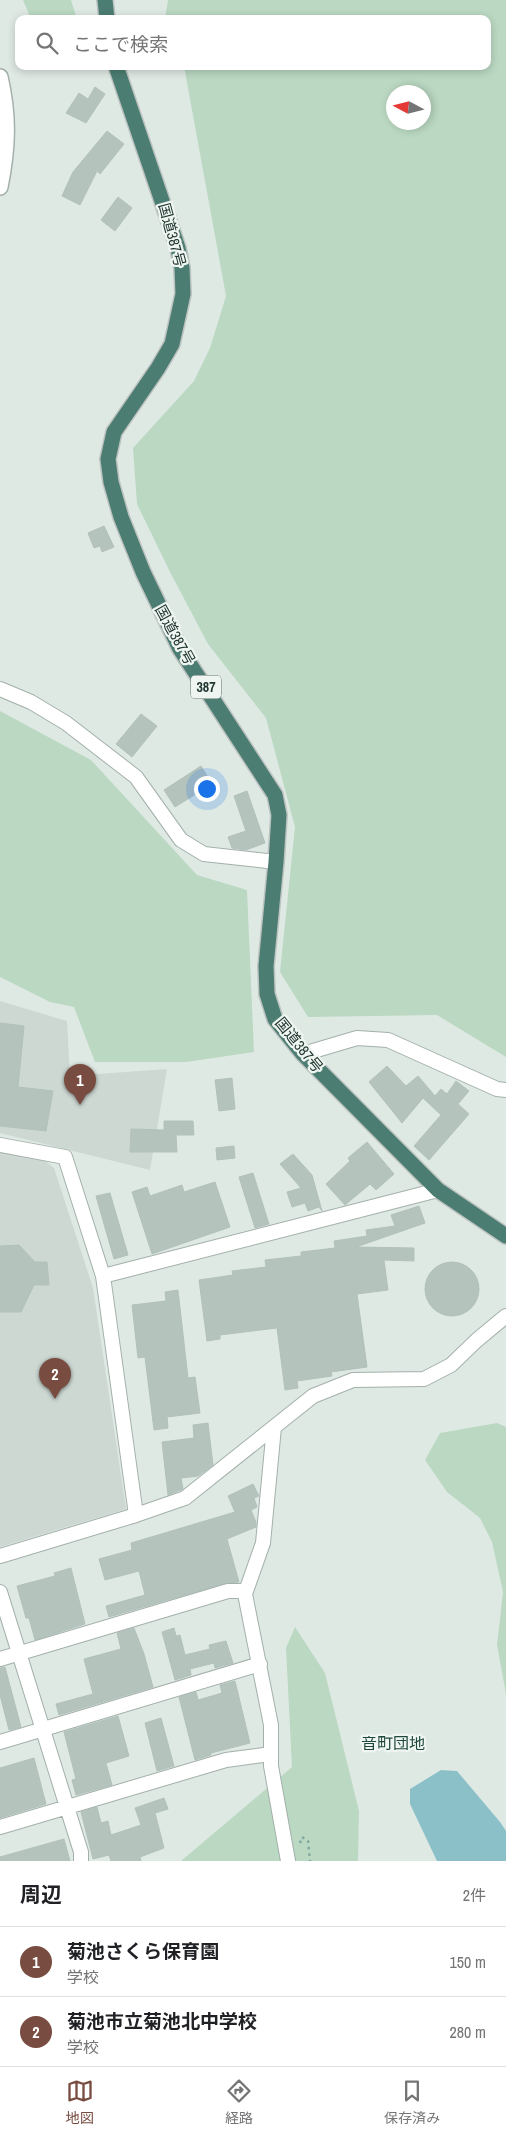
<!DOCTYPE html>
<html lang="ja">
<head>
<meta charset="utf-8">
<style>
	:root { --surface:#fff; --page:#f2f2f2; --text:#202124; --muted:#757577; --line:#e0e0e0; --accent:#784c40 }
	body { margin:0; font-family:"Archivo Narrow","Noto Sans JP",sans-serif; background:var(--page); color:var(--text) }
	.compass { position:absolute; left:386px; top:85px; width:45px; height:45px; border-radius:50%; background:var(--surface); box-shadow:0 2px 8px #0003; rotate:277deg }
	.you { position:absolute; left:206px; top:788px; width:18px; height:18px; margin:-12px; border:4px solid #fff; border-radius:50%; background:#1a73e8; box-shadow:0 0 0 8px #1a73e833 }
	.badge { display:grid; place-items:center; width:32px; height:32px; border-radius:50%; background:var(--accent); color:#fff; font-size:16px; font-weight:700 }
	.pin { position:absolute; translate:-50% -41px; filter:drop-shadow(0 1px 2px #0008) }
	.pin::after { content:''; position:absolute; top:26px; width:18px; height:15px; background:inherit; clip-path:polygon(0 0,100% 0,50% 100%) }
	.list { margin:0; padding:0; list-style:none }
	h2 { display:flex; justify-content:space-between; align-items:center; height:65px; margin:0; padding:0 20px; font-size:21px }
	h2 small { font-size:16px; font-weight:400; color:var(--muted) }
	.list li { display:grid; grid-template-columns:32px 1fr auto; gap:15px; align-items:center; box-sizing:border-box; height:70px; padding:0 20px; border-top:1px solid var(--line) }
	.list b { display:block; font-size:19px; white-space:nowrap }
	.list p { margin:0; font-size:16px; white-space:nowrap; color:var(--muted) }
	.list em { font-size:16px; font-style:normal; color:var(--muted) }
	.icon { flex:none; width:28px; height:28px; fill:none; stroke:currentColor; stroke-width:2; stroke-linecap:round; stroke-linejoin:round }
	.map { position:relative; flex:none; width:506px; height:1861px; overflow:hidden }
	.search { position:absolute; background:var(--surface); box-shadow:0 2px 8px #0003; left:15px; right:15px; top:15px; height:55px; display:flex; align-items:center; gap:12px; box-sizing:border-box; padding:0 18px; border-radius:10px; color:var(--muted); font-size:19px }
	.sheet { height:205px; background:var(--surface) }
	nav { display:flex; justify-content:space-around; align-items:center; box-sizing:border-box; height:70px; border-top:1px solid var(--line); background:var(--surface); font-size:14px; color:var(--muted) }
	nav a { display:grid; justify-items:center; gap:2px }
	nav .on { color:var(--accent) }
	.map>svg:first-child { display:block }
	.built { fill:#cdd8d3 }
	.green { fill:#bad8c2; fill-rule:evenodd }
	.water { fill:#8cc0c9 }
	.building { fill:#b5c3bd; stroke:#b2c1bb }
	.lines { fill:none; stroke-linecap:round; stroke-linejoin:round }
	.minor-casing { stroke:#a3b0ab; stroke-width:16 }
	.tertiary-casing { stroke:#a3b0ab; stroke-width:18 }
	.trunk-casing { stroke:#bdc3c1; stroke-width:18 }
	.path { stroke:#82a99d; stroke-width:2.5; stroke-dasharray:2.5 4; stroke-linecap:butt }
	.minor { stroke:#fff; stroke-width:14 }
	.tertiary { stroke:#fff; stroke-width:15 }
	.trunk { stroke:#4c7d72; stroke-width:15 }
	.labels { text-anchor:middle; stroke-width:4.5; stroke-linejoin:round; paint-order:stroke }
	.shield { fill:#eff6f2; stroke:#60706b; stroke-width:1 }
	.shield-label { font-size:14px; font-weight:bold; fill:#223731 }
	.street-label { font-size:15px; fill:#223731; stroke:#eff6f2 }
	.neighbourhood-label { font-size:16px; fill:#20473d; stroke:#eff6f2 }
</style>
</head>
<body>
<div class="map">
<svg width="506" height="1861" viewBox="0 0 506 1861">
	<rect width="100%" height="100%" fill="#dfe9e4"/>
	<path class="built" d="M0 1001 67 1021 70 1076 167 1069 150 1170 0 1133Z
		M0 1154 45 1161 54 1168 93 1288 126 1509 0 1547Z"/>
	<path class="green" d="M23 0H71L76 16 73 19H31Z
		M168 0H506V1057L437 1015 308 1017 280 972 295 827 266 718 208 644 170 572 137 504 133 448 194 381 210 348 226 296 184 66H487V19H165ZM394 92H424V122H394Z
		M0 711 91 760 197 875 247 890 254 1052 186 1062H95L74 1007 50 1002 0 977Z
		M497 1423 506 1427V1694L497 1645 503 1592 492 1542 480 1518 447 1492 425 1460 440 1433Z
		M295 1627 325 1673 359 1811 358 1861H181L292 1767 286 1648Z"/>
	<path class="water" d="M441 1770 457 1771 500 1822 506 1831V1861H437L410 1804V1789Z"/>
	<path class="building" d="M95 87 105 94 86 123 66 113 79 93 88 99Z
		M107 131 124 144 100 174 97 171 80 205 62 196 73 172Z
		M118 197 132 208 115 231 101 220Z
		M104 526 114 547 102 552 100 546 94 548 88 533Z
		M141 714 157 726 132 757 116 744Z
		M201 766 212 784 175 807 164 790Z
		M247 791 265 843 246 850 232 848 228 837 246 831 234 796Z
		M0 1023 24 1026 18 1087 53 1091 46 1131 0 1126Z
		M387 1066 406 1086 418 1076 435 1096 441 1089 447 1094 456 1081 469 1091 458 1104 469 1114 429 1160 414 1146 441 1115 423 1098 402 1123 369 1082Z
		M232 1078 235 1109 219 1111 215 1080Z
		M164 1121H193L194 1135H176L177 1152H130L131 1129 164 1130Z
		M367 1142 394 1174 376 1190 370 1184 345 1205 326 1184 350 1161 348 1158Z
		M234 1146 235 1158 217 1160 216 1148Z
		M293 1154 312 1175 322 1211 319 1207 308 1211 305 1203 292 1207 287 1192 301 1188 280 1164Z
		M253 1173 269 1224 255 1228 239 1177Z
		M215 1182 230 1227 152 1254 132 1192 147 1187 150 1196 182 1185 184 1192Z
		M110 1193 128 1255 114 1259 96 1196Z
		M419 1206 425 1223 356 1247 414 1248V1261L384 1260 388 1290 357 1294 367 1367 331 1372 332 1376 297 1381 298 1388 285 1390 277 1328 220 1335V1339L207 1341 199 1280 233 1275 232 1271 266 1267 265 1260 301 1256V1252L335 1248 334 1241 367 1236 366 1230 395 1226 391 1215Z
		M19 1245 35 1262H47L49 1285H34L21 1312H0V1246Z
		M425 1289a27 27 0 1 1 54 0a27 27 0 1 1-54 0Z
		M178 1290 188 1378 195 1377 200 1413 167 1417 168 1428 154 1430 145 1357 138 1358 132 1305 166 1301 165 1292Z
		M208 1423 213 1465 198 1476 181 1478 183 1489 168 1495 162 1442 194 1438 193 1425Z
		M253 1484 259 1496 254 1498 257 1507 251 1510 256 1522V1527L227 1539 239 1582 226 1583 109 1617 106 1606 145 1595 139 1571 105 1580 99 1559 132 1550 131 1543 235 1512 228 1496Z
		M71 1568 85 1624 35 1640 29 1618H26L17 1586 55 1576 54 1573Z
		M134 1628 144 1654 153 1687 59 1715 56 1704 93 1694 84 1659 121 1649 117 1633Z
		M174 1628 176 1636 180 1635 185 1655 210 1649 209 1645 226 1641 233 1663 215 1668 214 1663 190 1669 191 1675 175 1680 162 1632Z
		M5 1667 21 1727 9 1730 0 1695V1668Z
		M235 1681 250 1743 211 1753V1755L195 1760 179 1697 196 1692 198 1700 222 1693 220 1685Z
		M118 1716 129 1756 106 1763 112 1785 76 1795 72 1780 76 1779 64 1732Z
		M161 1718 174 1766 157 1771 145 1723Z
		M34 1758 46 1804 0 1818V1768Z
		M164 1798 168 1809 155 1813 164 1848 140 1857 141 1861H111L109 1855 93 1859 81 1812 97 1807 101 1823 108 1821 111 1835 141 1825 135 1808Z
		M64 1839 70 1861H0V1857Z"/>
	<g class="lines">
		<defs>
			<path id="minor" d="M0 689 31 702 66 723 136 777 181 840 204 854 276 862
				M303 1054 357 1038 388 1040 497 1089 506 1090
				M0 1145 65 1157 103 1276
				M274 1427 263 1543 245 1594 271 1725V1766L288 1861
				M136 1515 103 1276 438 1190
				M0 1556 136 1515 185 1498 313 1396 353 1380 424 1379 451 1365 477 1340 506 1316
				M0 1592 81 1852V1861
				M0 1659 228 1591H246
				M0 1742 260 1664
				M0 1827 226 1760 271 1754"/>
			<path id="tertiary" d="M0 77C9 116 8 147 0 187"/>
			<path id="trunk" d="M105 0 107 19
				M116 66 178 248 182 268 183 294 172 344 158 368 114 432 108 459 111 482 121 517 143 572 180 649 275 795 279 815 276 862 266 966 267 994 275 1019 303 1054 438 1190 506 1236"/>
		</defs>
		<use href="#minor" class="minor-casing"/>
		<use href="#tertiary" class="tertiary-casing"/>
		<use href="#trunk" class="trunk-casing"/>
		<path class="path" d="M300 1843 302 1837 308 1841 310 1861"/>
		<use href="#minor" class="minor"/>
		<use href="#tertiary" class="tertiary"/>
		<use href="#trunk" class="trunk"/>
	</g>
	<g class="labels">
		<rect class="shield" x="191" y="675.5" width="30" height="23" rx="4"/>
		<g class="shield-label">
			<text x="206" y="692">387</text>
		</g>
		<g class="street-label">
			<text transform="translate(172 235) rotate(75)" y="5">国道387号</text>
			<text transform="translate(175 635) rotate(61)" y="5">国道387号</text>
			<text transform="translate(299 1045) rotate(51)" y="5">国道387号</text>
		</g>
		<g class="neighbourhood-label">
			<text x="393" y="1749">音町団地</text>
		</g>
	</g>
</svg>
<svg class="compass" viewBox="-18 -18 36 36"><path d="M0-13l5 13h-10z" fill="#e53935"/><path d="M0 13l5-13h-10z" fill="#757577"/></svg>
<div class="you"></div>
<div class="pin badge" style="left:80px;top:1105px">1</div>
<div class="pin badge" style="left:55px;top:1399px">2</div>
<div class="search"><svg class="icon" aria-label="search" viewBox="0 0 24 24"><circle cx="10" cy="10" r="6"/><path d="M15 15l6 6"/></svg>ここで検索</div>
</div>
<section class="sheet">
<h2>周辺<small>2件</small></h2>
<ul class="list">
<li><span class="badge">1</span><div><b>菊池さくら保育園</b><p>学校</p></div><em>150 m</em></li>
<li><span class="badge">2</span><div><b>菊池市立菊池北中学校</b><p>学校</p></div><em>280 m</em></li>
</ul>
</section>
<nav>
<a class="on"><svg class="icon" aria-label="map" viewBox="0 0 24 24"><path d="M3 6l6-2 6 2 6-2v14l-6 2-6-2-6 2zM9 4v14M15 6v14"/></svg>地図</a>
<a><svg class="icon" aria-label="directions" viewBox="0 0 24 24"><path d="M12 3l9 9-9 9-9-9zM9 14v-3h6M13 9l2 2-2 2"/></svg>経路</a>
<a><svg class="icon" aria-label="saved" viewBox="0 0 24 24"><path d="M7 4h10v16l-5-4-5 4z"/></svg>保存済み</a>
</nav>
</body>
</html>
